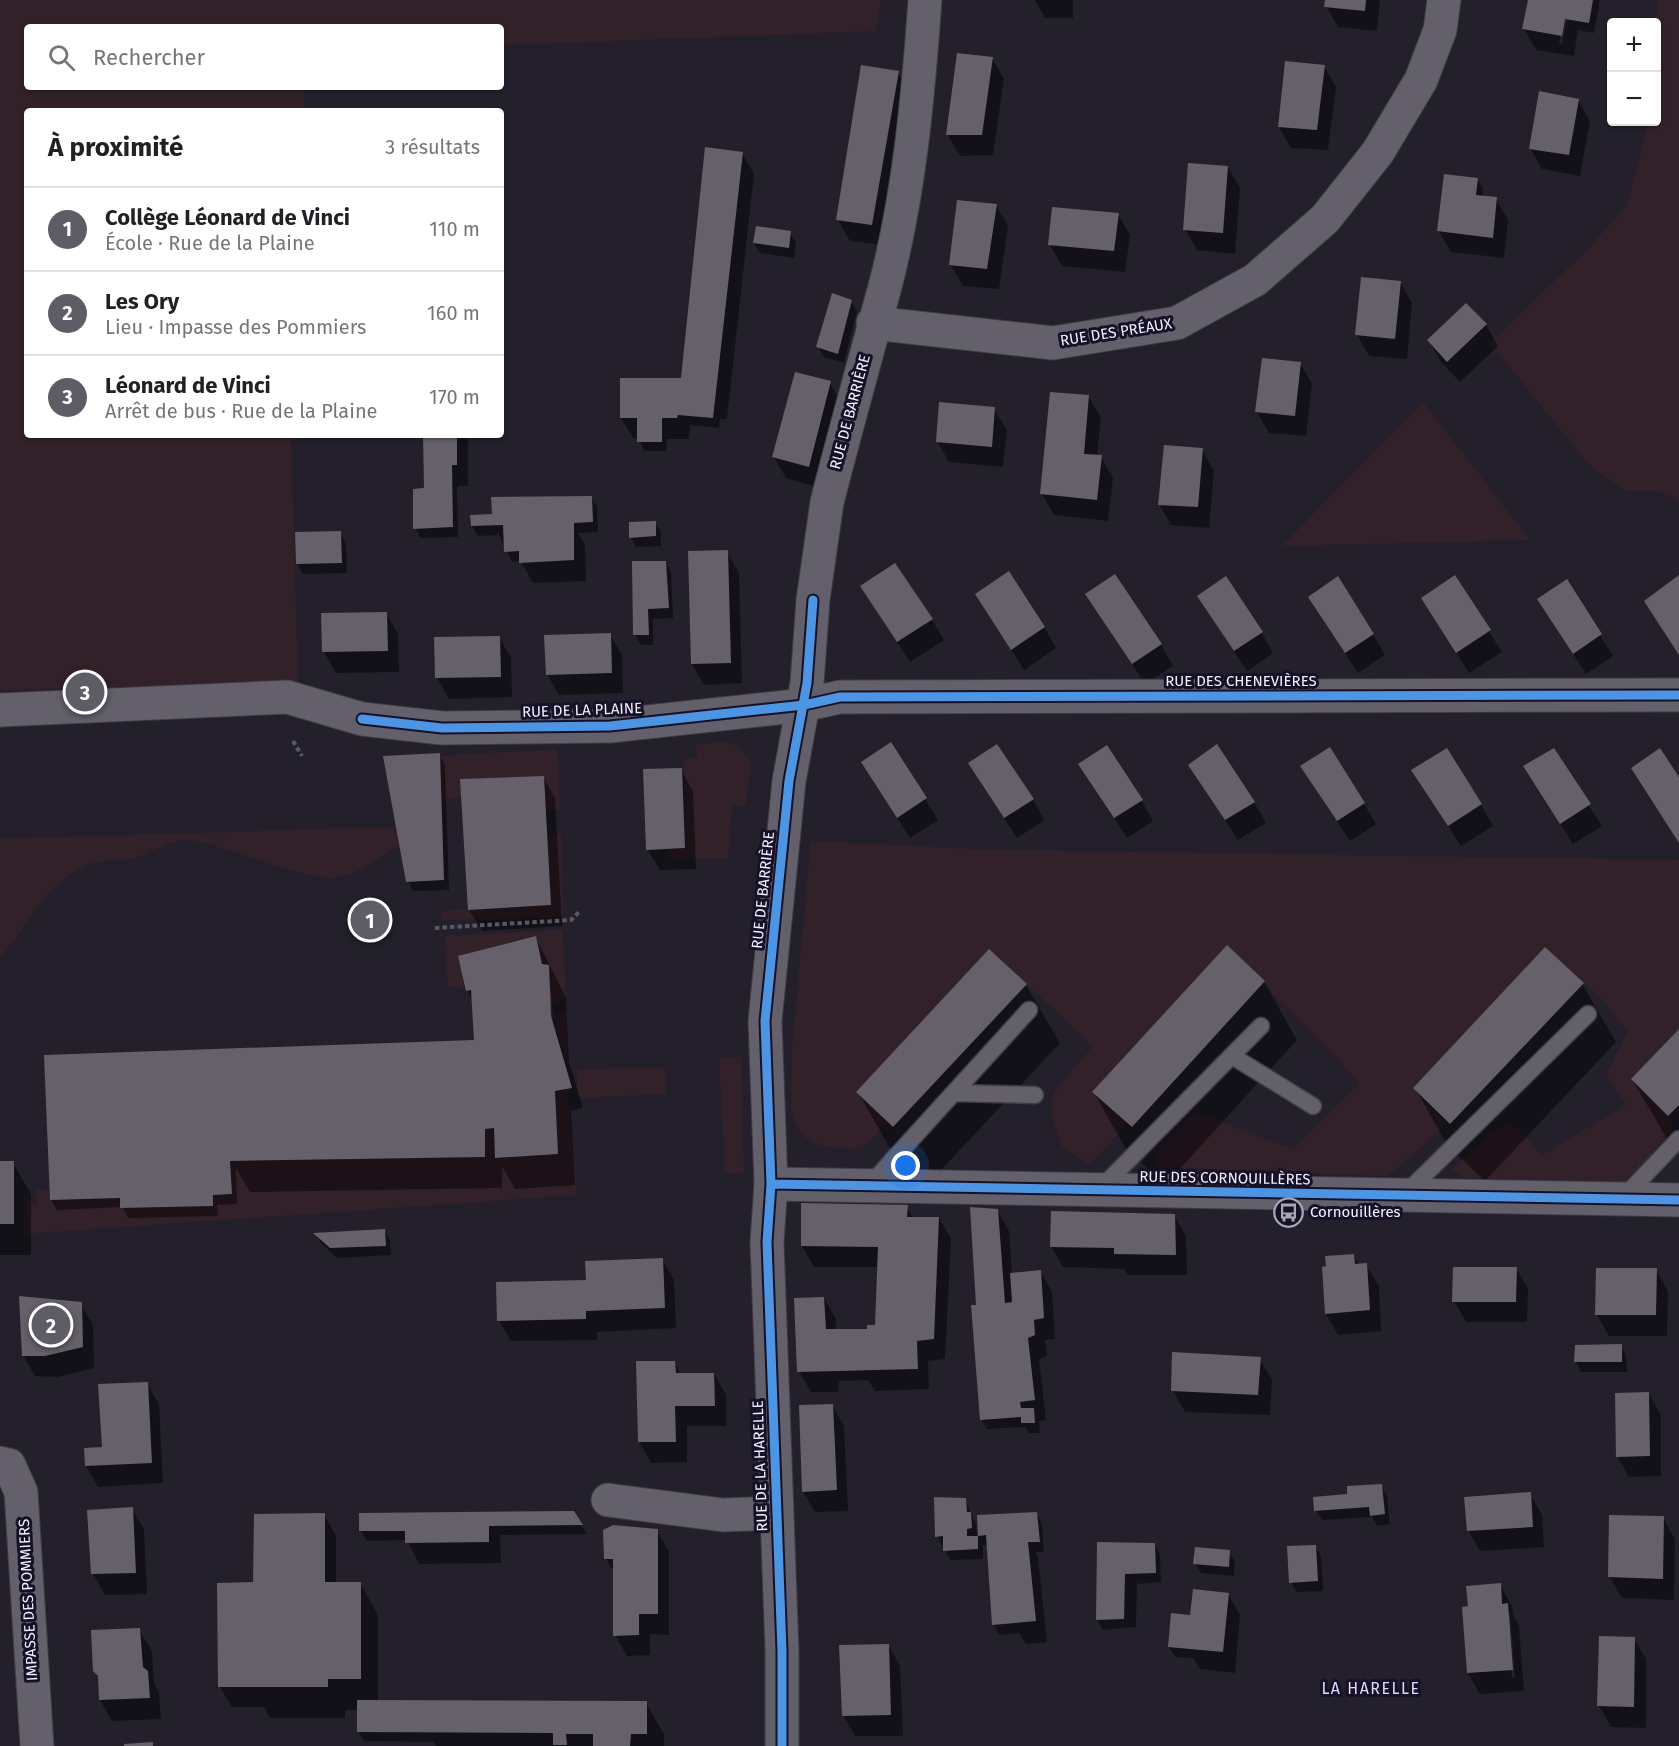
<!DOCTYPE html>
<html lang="fr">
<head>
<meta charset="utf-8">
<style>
	:root { --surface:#fff; --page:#f6f6f6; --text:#202124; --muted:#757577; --line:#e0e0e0; --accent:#5e5d65 }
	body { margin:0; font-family:"Fira Sans",sans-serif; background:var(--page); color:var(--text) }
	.controls { position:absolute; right:18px; top:18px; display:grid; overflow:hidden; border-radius:6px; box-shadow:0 2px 4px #0004 }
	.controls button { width:54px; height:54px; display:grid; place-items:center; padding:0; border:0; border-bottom:2px solid var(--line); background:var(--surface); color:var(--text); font:30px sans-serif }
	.you { position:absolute; left:906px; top:1166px; width:21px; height:21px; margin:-15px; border:4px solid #fff; border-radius:50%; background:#1a73e8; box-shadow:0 0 0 9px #1a73e833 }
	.badge { display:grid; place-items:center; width:39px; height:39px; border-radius:50%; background:var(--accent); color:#fff; font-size:20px; font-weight:700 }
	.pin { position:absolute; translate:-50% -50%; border:3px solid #fff; box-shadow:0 2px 6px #0006 }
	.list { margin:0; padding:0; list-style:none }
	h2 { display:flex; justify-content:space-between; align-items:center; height:78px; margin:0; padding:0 24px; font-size:26px }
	h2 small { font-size:20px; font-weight:400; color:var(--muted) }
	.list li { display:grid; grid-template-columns:39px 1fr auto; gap:18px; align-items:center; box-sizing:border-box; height:84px; padding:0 24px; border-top:2px solid var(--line) }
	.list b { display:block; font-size:22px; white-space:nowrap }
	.list p { margin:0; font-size:20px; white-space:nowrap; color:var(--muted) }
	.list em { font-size:20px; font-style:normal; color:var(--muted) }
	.icon { flex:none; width:33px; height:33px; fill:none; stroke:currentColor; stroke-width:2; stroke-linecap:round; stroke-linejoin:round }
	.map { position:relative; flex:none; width:1679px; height:1746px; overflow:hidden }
	.search { position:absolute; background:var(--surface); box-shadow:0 2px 4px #0004; left:24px; top:24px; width:480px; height:66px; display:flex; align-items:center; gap:15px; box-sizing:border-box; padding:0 21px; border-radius:6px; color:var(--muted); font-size:22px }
	.panel { position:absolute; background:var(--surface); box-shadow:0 2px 4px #0004; left:24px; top:108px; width:480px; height:330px; border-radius:6px }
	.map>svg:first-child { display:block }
	.green { fill:#33212a }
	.shadow { fill:#0007; fill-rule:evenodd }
	.building { fill:#66606a }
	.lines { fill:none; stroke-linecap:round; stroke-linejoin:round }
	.service-casing { stroke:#3f3c46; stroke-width:19 }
	.minor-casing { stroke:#3f3c46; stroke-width:35 }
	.tertiary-casing { stroke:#3f3c46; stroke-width:35 }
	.path { stroke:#5a5863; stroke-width:4; stroke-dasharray:4.5 3; stroke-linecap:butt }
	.service { stroke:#63606b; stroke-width:16 }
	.minor { stroke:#63606b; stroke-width:33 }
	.tertiary { stroke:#63606b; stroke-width:33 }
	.cycleway-casing { stroke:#171128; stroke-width:13 }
	.cycleway { stroke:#4d94e3; stroke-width:9 }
	.labels { text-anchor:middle; stroke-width:6; stroke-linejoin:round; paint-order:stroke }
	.street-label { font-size:15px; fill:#f3f0fe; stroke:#171128 }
	.poi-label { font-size:15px; fill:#f3f0fe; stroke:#171128; text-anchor:start }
	.neighbourhood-label { font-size:16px; letter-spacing:1.5px; fill:#dfd9fa; stroke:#171128 }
</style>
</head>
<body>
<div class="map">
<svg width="1679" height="1746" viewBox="0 0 1679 1746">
	<rect width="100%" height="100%" fill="#23202c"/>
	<path class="green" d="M0 0H881L876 31 501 45V27H27V87H305L304 111H27V435H291L298 683 0 690Z
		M1659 0H1679V501L1659 491H1628L1592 468 1490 343 1589 248 1627 205 1649 122H1656L1655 22Z
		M1423 402 1530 540 1282 546Z
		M729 742 743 751 751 763 746 805 732 806 728 858 669 860V849L685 848 684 759 697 758 696 744Z
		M557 749 560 810 546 811 544 776 461 779 462 797 442 798 440 756Z
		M396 827 400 845C382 856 363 870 344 876 311 886 229 845 190 840 172 838 152 854 134 858 104 864 100 854 70 875 38 897 24 931 0 958V839Z
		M561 834 563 917 442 920V911L550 905 547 835Z
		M811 841 991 850 1679 860V1029L1631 1079 1668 1116 1673 1127 1629 1183 1465 1178 1451 1170 1491 1132 1508 1123 1519 1129 1542 1155 1626 1105 1606 1074 1628 1032 1605 1003 1545 947 1413 1088 1446 1123 1422 1147 1387 1176 1157 1167 1156 1152 1196 1112 1292 1149 1359 1084 1336 1056 1273 994 1265 981 1227 946 1092 1092 1128 1123 1102 1152 1088 1164 1062 1147 1052 1116 1051 1102 1054 1092 1093 1046 989 949 856 1092 889 1122 860 1150 822 1146 804 1137 795 1124 791 1110 792 1050Z
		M563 930 566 999 550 1004 536 936 459 956 465 988 448 986 445 936Z
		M567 1011 568 1064 551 1016Z
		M741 1057 744 1173H725L719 1058Z
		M665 1067 666 1094 578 1098 577 1070Z
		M568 1089 577 1195 23 1234 25 1194 37 1208 36 1188 49 1192 50 1200 120 1198 121 1208 213 1206V1195L232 1194 230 1161 485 1157V1129L494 1128 496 1158 557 1154 555 1091Z"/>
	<path class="shadow" d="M1035 0H1073V18H1045Z
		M1327 0H1380L1377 31 1338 27 1326 6Z
		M1529 0H1600L1594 33 1578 30 1574 56 1536 50 1524 29ZM1564 16 1567 19 1562 44 1559 43Z
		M992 58 1004 79 993 155 960 156 948 135Z
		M1324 66 1336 87 1328 150 1291 148 1279 127Z
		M898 73 910 93 884 245 850 241 838 220Z
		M1578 100 1590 121 1580 176 1542 169 1530 148Z
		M742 153 754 174 727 419H720L719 428 690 425 689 439H667L666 451H644L639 438H633L621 418 682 380Z
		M1228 167 1240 188 1235 254 1197 250 1185 229Z
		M1477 179 1483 189 1482 197 1496 199 1508 220 1504 258 1451 252 1439 231Z
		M996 205 1008 226 999 289 963 286 951 265Z
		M1118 214 1130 235 1125 272 1062 266 1050 245Z
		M757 228 790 233 796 243 794 258 760 253 754 243Z
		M1400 282 1412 303 1407 359 1369 356 1357 335Z
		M851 301 857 311 844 363 824 357 818 347Z
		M1466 306 1486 325 1498 346 1460 382 1441 362 1429 341Z
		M1300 363 1312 384 1306 436 1269 433 1257 412Z
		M830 383 842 404 821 488 786 478 774 457Z
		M1089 397 1101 418 1097 456 1101 457 1113 478 1108 521 1054 515 1042 494Z
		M994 409 1007 430 1003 467 949 462 937 441Z
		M424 435H468V486H457L458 537 421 538 415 528 426 490Z
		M1202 450 1214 471 1209 528 1171 525 1159 504Z
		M591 497 597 507 598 532 578 533 585 545 586 581 533 583 521 561 512 562 497 531V535L478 536 472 526 493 516Z
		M655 522 661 532V546L636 547 631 537Z
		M340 533 346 543 347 573 303 574 297 564Z
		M727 552 739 573 742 683 704 685 692 664Z
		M666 562 671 572 673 618 653 619V645H641L635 635Z
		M1454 577 1502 652 1469 673 1435 619Z
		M1566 581 1613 656 1586 674 1551 620Z
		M1087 594 1161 645 1173 666 1145 684Z
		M874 607 932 620 944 640 910 662Z
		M386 613 398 634 399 672 336 673 324 652Z
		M989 615 1044 627 1056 648 1024 670Z
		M1211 617 1261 632 1273 653 1247 671Z
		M1322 618 1373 634 1385 655 1358 673Z
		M610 634 622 655 623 693 559 695 547 674Z
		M499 637 511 658 512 697 449 699 437 678Z
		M891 744 938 820 910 838 875 783Z
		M1553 750 1602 826 1573 844 1538 788Z
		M439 755 445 765 449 890 413 891 408 881Z
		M1190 765 1254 802 1266 823 1238 840Z
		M681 770 693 791 696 869 660 870 647 849Z
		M1413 771 1481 805 1493 826 1461 846Z
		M543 777 555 798 562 926 482 931 469 910Z
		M982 785 1033 800 1045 820 1017 838Z
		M1092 785 1141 800 1153 821 1127 838Z
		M1314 787 1364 804 1376 824 1350 841Z
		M536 938 566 998 569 1062 583 1108 571 1111 575 1185 515 1189 502 1166V1188L250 1192 236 1168 237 1204 217 1205 218 1216 128 1218 122 1207 57 1210 51 1200 476 1041 473 1000 467 990ZM548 991H551L553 1023H550Z
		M1264 982 1297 1040 1166 1184 1127 1151 1094 1093Z
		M1582 984 1616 1042 1485 1181 1448 1146 1415 1088Z
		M1026 985 1060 1043 928 1184 891 1150 858 1092Z
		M1679 1031V1150L1666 1137 1632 1079Z
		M0 1163H13L31 1194V1255H0Z
		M907 1207 913 1218H939L951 1239 945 1359 928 1361 929 1389 875 1391 868 1380 838 1381 839 1392H811L799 1371 824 1298 836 1319V1331L860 1330 876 1326 878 1267H814L802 1246Z
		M997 1210 1009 1231 1012 1274 1040 1271 1052 1292 1055 1339 1045 1340 1047 1356 1039 1359 1046 1420 1039 1421 1040 1433H1029L1025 1427 987 1429 981 1419 978 1306Z
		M1174 1215 1186 1236 1187 1275H1128L1124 1269 1063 1267 1051 1246Z
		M384 1230 390 1240 391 1255 337 1258 321 1243 315 1234Z
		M1354 1256 1359 1265H1366L1379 1286 1381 1331 1338 1335 1326 1314Z
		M662 1259 674 1280 676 1328 597 1332V1340L511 1341 499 1320 587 1282Z
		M1516 1268 1528 1289 1527 1322H1466L1454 1301Z
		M1598 1270H1656L1668 1291 1667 1336H1609L1597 1315Z
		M81 1304 93 1325 94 1368 58 1377 35 1376 23 1355Z
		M1621 1346 1626 1356 1627 1372H1581L1576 1362Z
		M1260 1359 1272 1380 1270 1415 1185 1412 1173 1391Z
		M674 1362 681 1375 714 1374 726 1395V1426H687V1462L651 1463 639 1442Z
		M147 1384 159 1404 163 1483 98 1487 86 1466 104 1449Z
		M1649 1394 1661 1415V1476L1629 1477 1617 1456Z
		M832 1405 844 1426 848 1511 815 1512 803 1492Z
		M1381 1486 1387 1496 1390 1524 1377 1526 1372 1517 1322 1520 1316 1510Z
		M1530 1494 1542 1515 1544 1547 1480 1551 1468 1530Z
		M965 1500 976 1524 977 1537H980L979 1516 1036 1513 1042 1524 1044 1552H1036L1038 1557 1047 1642 1026 1644 1019 1633 999 1635 994 1625 988 1545H983V1559L950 1560 945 1550 937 1536Z
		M132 1509 144 1529 147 1594 105 1595 93 1574 89 1512Z
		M573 1513 587 1534 500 1535 501 1563 419 1564 407 1540 367 1541 361 1531V1515Z
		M324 1515 336 1536V1584L360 1583 378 1615V1701L646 1703 664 1734V1746H436L434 1742 364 1741 358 1731V1710H345V1718H270L264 1707H232L220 1687 254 1584Z
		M1663 1518 1675 1539 1674 1600 1622 1598 1610 1577Z
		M657 1531 669 1552V1635L650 1634V1655L627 1656 615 1635V1568H611L606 1558Z
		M1098 1544H1154L1160 1554 1161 1582 1137 1584 1136 1627 1103 1630 1097 1620Z
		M1315 1546 1321 1556 1323 1591 1297 1592 1291 1582Z
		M1229 1552 1235 1562 1234 1576 1201 1573 1195 1563Z
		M1500 1585 1512 1606 1513 1615 1519 1626 1524 1691 1480 1694 1468 1673 1470 1608ZM1507 1612 1510 1615 1515 1677 1512 1678Z
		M1228 1594 1240 1615 1235 1673 1200 1669 1193 1658 1175 1657 1169 1647 1189 1616Z
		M139 1630 152 1651 154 1684 159 1693 161 1719 112 1721 100 1700 99 1679 95 1671Z
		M1634 1639 1646 1659V1728L1611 1727 1599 1706Z
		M888 1645 900 1666 903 1736H855L843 1715Z"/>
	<path class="building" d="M1325 0H1366L1365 11 1324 7Z
		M1528 0H1593L1589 23 1565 19 1562 36 1522 29Z
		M957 53 993 57 982 135H946Z
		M1285 61 1325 65 1317 130 1278 127Z
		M861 65 899 71 872 225 836 220Z
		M1539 91 1579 99 1569 155 1529 149Z
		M705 147 743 152 713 418 678 415 677 418H662V442H637V418H620V378H681Z
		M1188 163 1228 166 1223 233 1183 230Z
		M1444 174 1478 178 1476 195 1497 197 1493 238 1437 231Z
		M957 200 997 204 987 269 949 265Z
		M1052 207 1119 213 1114 251 1048 245Z
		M756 226 791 231 789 248 753 243Z
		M1361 277 1401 281 1395 339 1355 335Z
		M832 293 852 300 838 354 816 347Z
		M1466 303 1487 324 1447 362 1427 340Z
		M1262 358 1301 362 1295 416 1255 412Z
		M795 372 831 381 809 467 772 457Z
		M1050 392 1089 395 1084 454 1102 455 1097 500 1040 494Z
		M939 402 995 407 992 447 936 442Z
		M423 435H457V465H452L453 527 413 529V489L424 488Z
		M1164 445 1203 448 1198 507 1158 505Z
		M592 496 593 522 574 523V560L519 563V551L504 552 503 525 471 526 470 515 492 514 491 497Z
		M656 521V536L629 538V522Z
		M341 531 342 563 296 564 295 532Z
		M728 550 731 663 691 664 688 551Z
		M632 561H666L669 608 648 609 649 635H633Z
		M895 563 933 619 897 642 860 586Z
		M1009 571 1045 627 1011 650 975 594Z
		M1115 574 1162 644 1132 664 1085 594Z
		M1455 575 1491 630 1456 653 1421 598Z
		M1679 575V655L1644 601Z
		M1226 576 1263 632 1234 651 1197 596Z
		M1338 576 1374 634 1345 653 1308 597Z
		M1567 579 1602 634 1573 654 1537 599Z
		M387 612 388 651 322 652 321 613Z
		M611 633 612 673 546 675 544 635Z
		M500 636 501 677 435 678 434 637Z
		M891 742 927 798 897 818 861 762Z
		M997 744 1034 799 1004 818 968 763Z
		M1217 744 1255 802 1225 820 1188 765Z
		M1107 745 1143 800 1114 818 1078 764Z
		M1330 747 1365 803 1337 821 1300 766Z
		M1447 748 1482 804 1448 826 1411 770Z
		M1554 748 1591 804 1560 824 1523 766Z
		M1660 748 1679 777V843L1631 768Z
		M440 753 444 880 406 882 383 756Z
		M682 768 685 848 646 850 643 769Z
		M544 776 551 905 468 910 460 779Z
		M536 936 542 964 549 965 551 1016 572 1088 555 1091 558 1154 495 1158 494 1128 485 1129V1157L230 1161 232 1194 213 1195V1206L120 1208V1198L50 1200 44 1055 474 1040 471 990 466 991 458 956Z
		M1227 945 1265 981 1132 1127 1092 1092Z
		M1545 947 1584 983 1450 1124 1413 1088Z
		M989 949 1027 984 893 1127 856 1092Z
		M1679 1029V1105L1668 1116 1631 1079Z
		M0 1161H14V1224H0Z
		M801 1203 908 1205 907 1217H939L934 1339 917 1341 918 1369 797 1372 794 1298 824 1297 826 1329H867V1325H875L878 1247 801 1246Z
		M970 1207 998 1209 1005 1303 1012 1302 1010 1273 1041 1270 1044 1318 1034 1320 1035 1335 1028 1338 1035 1400 1020 1402 1021 1408H1034L1035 1423H1021V1417L980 1420 971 1305H976Z
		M1051 1211 1175 1214 1176 1255 1114 1254V1248L1050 1247Z
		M385 1229 386 1246 330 1248 313 1233Z
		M1354 1254 1355 1264 1367 1263 1370 1310 1325 1314 1322 1267 1326 1266 1325 1256Z
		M663 1258 665 1308 586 1311V1319L497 1321 496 1282 586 1280 585 1261Z
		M1453 1267H1517L1516 1302H1452Z
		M1596 1268H1657L1656 1315H1595Z
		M19 1296 82 1302 83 1347 45 1356H22Z
		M1622 1344V1362H1574L1575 1345Z
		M1172 1352 1261 1357 1258 1395 1171 1391Z
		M636 1361H675L676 1373H714L715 1406H675L676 1442H638Z
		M148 1382 152 1463 85 1466 84 1448 102 1447 98 1384Z
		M1649 1392 1650 1456 1616 1457 1615 1393Z
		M833 1404 837 1490 802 1492 799 1405Z
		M1382 1484 1385 1514 1370 1516 1369 1507 1314 1511 1313 1497 1347 1494V1486Z
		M1531 1492 1533 1527 1467 1531 1464 1497Z
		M934 1497 966 1498 967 1512H971L972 1528 967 1529V1536H978V1549L943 1551V1536L935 1537Z
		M133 1507 136 1573 91 1574 87 1510Z
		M574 1511 583 1525 489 1526V1542L405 1543V1531H359V1513Z
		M1037 1512 1040 1542H1028L1036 1621 992 1625 986 1535 978 1536 977 1515Z
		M325 1513V1582H361V1679H328V1687H218L217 1583 253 1582 254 1514Z
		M1609 1515 1664 1516 1663 1579 1608 1577Z
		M613 1525 658 1529V1614H639V1635L613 1636V1559H604L603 1530Z
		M1097 1542 1155 1543 1156 1573 1125 1574 1124 1619 1096 1620Z
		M1316 1545 1318 1581 1289 1583 1287 1546Z
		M1195 1547 1230 1550 1229 1567 1193 1564Z
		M1501 1583 1502 1604 1508 1603 1513 1670 1467 1673 1462 1607 1468 1606 1466 1586Z
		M1193 1589 1229 1593 1223 1652 1168 1647 1171 1613 1190 1615Z
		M140 1628 143 1667 148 1671 150 1698 99 1700 98 1676 93 1671 91 1630Z
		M1599 1636 1635 1637 1634 1707 1597 1706Z
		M889 1644 891 1715 842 1716 839 1645Z
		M357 1700 647 1701V1734H631L630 1746H593V1734H566L567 1745H553V1733L357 1732Z
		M153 1742V1746H124V1744Z"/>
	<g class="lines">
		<defs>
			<path id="service" d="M1232 1056 1313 1106
				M954 1093 1035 1095
				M869 1186 1029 1010
				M1100 1189 1261 1026
				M1405 1194 1588 1014
				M1622 1199 1679 1139"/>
			<path id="minor" d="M873 323 1053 343 1177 323 1255 280 1325 219 1378 152 1421 80 1440 30 1444 0
				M0 710 287 697 362 719 442 728 610 726 804 705 840 697 1679 695
				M771 1184 1679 1200
				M0 1463 9 1465 21 1492 37 1746
				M608 1500 723 1515 776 1513"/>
			<path id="tertiary" d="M782 1746V1651L767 1242 771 1184 765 1021 789 781 807 683 813 600 827 502C845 432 864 363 883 294 909 199 918 98 925 0"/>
		</defs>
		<use href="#service" class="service-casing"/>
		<use href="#minor" class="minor-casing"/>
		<use href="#tertiary" class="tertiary-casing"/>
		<path class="path" d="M293 741 302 756
			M435 928 571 920 579 912"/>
		<use href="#service" class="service"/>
		<use href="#minor" class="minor"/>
		<use href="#tertiary" class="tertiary"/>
		<defs>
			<path id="cycleway" d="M362 719 442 728 610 726 804 705 840 697 1679 695
				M771 1184 1679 1200
				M782 1746V1651L767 1242 771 1184 765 1021 789 781 807 683 813 600"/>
		</defs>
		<use href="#cycleway" class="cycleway-casing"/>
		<use href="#cycleway" class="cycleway"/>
	</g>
	<defs>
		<symbol id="bus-ring" viewBox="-11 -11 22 22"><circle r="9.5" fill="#171128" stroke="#aaa7b4" stroke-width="1.5"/><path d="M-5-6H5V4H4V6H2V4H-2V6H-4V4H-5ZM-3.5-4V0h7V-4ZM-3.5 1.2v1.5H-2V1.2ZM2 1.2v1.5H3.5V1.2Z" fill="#aaa7b4"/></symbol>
	</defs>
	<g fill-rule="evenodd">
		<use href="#bus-ring" x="1272" y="1196" width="33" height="33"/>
	</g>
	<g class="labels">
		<g class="street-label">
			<text transform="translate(1116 332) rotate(-9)" y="5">RUE DES PRÉAUX</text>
			<text transform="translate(850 412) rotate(-75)" y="5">RUE DE BARRIÈRE</text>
			<text x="1241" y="686">RUE DES CHENEVIÈRES</text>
			<text transform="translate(582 710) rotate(-2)" y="5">RUE DE LA PLAINE</text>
			<text transform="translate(763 890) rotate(-84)" y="5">RUE DE BARRIÈRE</text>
			<text transform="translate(1225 1178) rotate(1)" y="5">RUE DES CORNOUILLÈRES</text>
			<text transform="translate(760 1466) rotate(-92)" y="5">RUE DE LA HARELLE</text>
			<text transform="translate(28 1600) rotate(-93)" y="5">IMPASSE DES POMMIERS</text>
		</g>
		<g class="poi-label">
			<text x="1310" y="1217">Cornouillères</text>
		</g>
		<g class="neighbourhood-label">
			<text x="1371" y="1694">LA HARELLE</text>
		</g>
	</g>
</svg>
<div class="controls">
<button>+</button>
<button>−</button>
</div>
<div class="you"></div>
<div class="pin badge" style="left:370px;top:920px">1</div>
<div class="pin badge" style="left:51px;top:1325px">2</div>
<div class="pin badge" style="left:85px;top:692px">3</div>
<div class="search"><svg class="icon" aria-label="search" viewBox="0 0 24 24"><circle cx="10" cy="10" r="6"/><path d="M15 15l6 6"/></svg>Rechercher</div>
<section class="panel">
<h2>À proximité<small>3 résultats</small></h2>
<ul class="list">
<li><span class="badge">1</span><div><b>Collège Léonard de Vinci</b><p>École · Rue de la Plaine</p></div><em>110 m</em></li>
<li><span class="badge">2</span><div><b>Les Ory</b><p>Lieu · Impasse des Pommiers</p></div><em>160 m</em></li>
<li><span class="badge">3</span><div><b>Léonard de Vinci</b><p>Arrêt de bus · Rue de la Plaine</p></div><em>170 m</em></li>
</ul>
</section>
</div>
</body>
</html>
